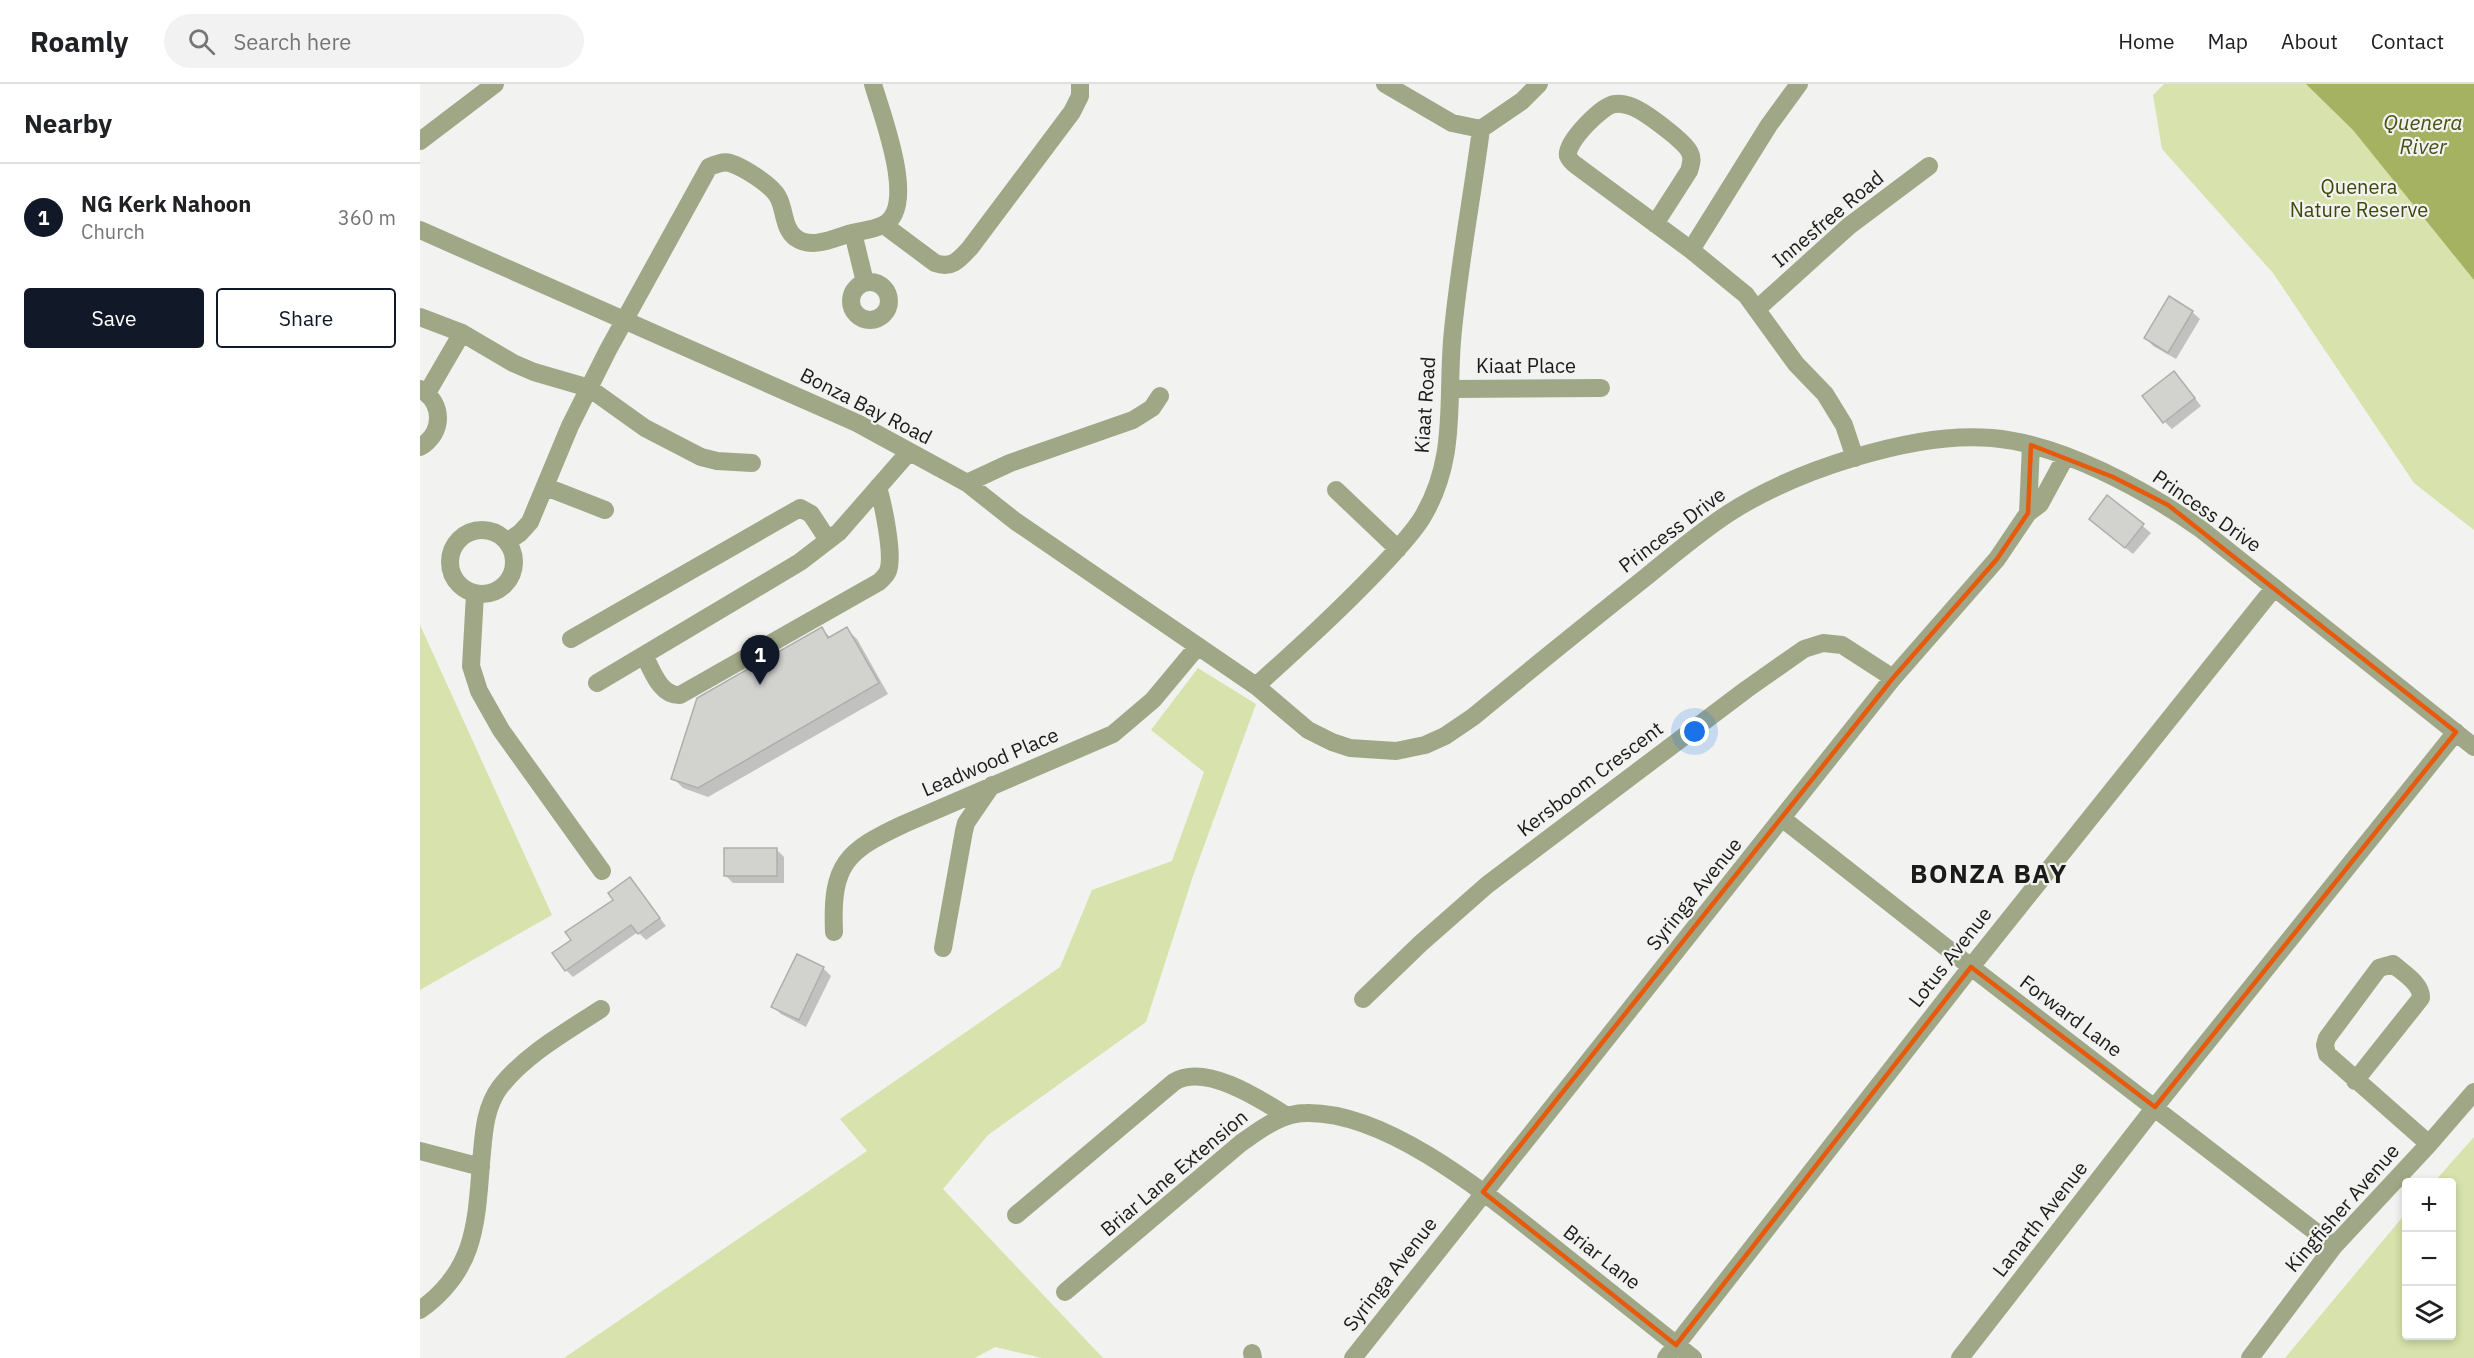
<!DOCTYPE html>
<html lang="en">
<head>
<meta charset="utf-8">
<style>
	:root { --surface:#fff; --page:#f2f2f2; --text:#202124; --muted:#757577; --line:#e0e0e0; --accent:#111827 }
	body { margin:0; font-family:"IBM Plex Sans",sans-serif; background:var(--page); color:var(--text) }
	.controls { position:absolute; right:18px; bottom:18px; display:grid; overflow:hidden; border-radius:6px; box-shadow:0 3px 9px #0003 }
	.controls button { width:54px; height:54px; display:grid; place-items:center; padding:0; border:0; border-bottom:2px solid var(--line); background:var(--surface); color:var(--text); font:30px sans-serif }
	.you { position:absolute; left:1275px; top:648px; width:21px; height:21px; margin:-15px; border:4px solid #fff; border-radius:50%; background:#1a73e8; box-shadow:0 0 0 9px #1a73e833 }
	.badge { display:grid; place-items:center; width:39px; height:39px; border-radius:50%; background:var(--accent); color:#fff; font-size:20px; font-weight:700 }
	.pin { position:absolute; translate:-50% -50px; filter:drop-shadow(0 2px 3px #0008) }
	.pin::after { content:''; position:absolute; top:32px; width:21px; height:18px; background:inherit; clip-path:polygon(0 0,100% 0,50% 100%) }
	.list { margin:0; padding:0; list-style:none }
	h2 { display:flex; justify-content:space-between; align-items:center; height:78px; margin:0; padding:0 24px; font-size:26px }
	h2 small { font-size:20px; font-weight:400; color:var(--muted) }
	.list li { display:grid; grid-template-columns:39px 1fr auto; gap:18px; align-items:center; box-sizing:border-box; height:108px; padding:0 24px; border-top:2px solid var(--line) }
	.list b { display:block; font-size:22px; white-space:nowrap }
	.list p { margin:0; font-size:20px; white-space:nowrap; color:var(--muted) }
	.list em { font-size:20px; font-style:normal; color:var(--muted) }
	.actions { display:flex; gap:12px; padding:18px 24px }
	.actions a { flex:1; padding:14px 0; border:2px solid var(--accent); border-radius:6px; text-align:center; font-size:21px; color:var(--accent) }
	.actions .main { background:var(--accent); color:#fff }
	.icon { flex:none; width:33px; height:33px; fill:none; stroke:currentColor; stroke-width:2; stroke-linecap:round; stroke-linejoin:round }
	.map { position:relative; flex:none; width:2054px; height:1274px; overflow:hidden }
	header { display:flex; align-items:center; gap:36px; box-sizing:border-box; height:84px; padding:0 30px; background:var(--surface); border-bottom:2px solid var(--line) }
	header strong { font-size:28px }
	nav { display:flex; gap:33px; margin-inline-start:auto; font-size:21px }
	.search { width:420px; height:54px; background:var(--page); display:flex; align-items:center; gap:15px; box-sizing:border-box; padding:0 21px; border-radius:33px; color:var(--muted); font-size:22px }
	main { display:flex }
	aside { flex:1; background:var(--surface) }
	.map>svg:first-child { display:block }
	.green { fill:#d7e2ac }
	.water { fill:#a4b262 }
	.shadow { fill:#0003 }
	.building { fill:#d2d2cf; stroke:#aeafac; stroke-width:1.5 }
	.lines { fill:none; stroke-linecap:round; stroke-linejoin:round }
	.minor { stroke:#a0a786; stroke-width:18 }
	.marked { fill:none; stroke:#e8590c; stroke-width:4.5; stroke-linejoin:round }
	.labels { text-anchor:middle; stroke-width:4.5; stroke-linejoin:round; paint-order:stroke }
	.park-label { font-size:20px; fill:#3e4608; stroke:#f2f3f0 }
	.street-label { font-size:20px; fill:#1b1c1a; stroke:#f2f3f0 }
	.water-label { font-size:21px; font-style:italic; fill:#475015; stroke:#f2f3f0 }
	.district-label { font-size:26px; font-weight:bold; letter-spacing:1.5px; fill:#1b1c1a; stroke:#f2f3f0 }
</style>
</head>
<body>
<header>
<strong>Roamly</strong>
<div class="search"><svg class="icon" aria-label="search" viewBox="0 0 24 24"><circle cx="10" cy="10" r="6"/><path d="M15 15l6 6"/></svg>Search here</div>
<nav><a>Home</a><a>Map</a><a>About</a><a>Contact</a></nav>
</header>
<main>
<aside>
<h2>Nearby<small></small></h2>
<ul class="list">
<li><span class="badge">1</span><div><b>NG Kerk Nahoon</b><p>Church</p></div><em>360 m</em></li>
</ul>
<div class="actions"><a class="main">Save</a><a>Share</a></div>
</aside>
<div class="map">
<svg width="2054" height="1274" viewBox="0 0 2054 1274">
	<rect width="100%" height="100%" fill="#f2f3f0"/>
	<path class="green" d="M1744 0H2054V446L1994 399 1853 189 1742 65 1733 11Z
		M0 541 132 831 0 906Z
		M778 584 836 620 773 792 726 938 568 1051 523 1105 683 1274H622L575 1263 555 1274H144L447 1067 420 1035 640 883 672 806 752 777 784 688 731 646Z
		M2054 1053V1274H1865L1986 1129V1252H2032V1098H2014Z"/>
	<path class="water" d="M1886 0H2054V196L1933 46Z"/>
	<path class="shadow" d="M1772 228 1780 235 1756 275 1733 262 1726 254Z
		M1761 296 1781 322 1752 345 1745 338Z
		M1688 413 1731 449 1713 470 1678 442Z
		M402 545 411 554 426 545 437 555 468 610 288 713 263 704 253 694Z
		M356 765 364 773V799H313L306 792Z
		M210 795 246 842 226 856 218 848 153 893 146 886 153 856 195 816Z
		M403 884 411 892 386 943 361 930 353 923Z"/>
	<path class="building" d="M1749 212 1773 227 1748 269 1724 254Z
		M1754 287 1775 314 1743 339 1722 312Z
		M1687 411 1724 440 1705 464 1669 435Z
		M402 543 408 554 427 543 459 599 278 704 251 695 277 614Z
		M304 764H357V792H304Z
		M210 793 240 834 218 850 211 841 145 887 132 869 151 856 145 848 193 816 188 809Z
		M377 870 404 883 379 936 351 923Z"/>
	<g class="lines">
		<path class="minor" d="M965 0 1032 39 1061 45 1102 17 1119 0
			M1379 0 1349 41 1271 166 1326 211 1376 280 1405 310 1424 341 1435 374
			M0 57 75 0
			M1235 140 1269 87C1271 80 1273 75 1270 69 1266 58 1225 28 1213 23 1208 21 1201 19 1195 20 1182 21 1145 59 1148 72 1150 78 1156 81 1161 85L1271 166
			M464 141 515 179C532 185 539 176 550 164L652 28 660 12V0
			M0 146 437 339 547 399 595 437 836 602 888 646 912 658 930 664 976 667 1005 661 1025 652 1053 633C1110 586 1168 539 1226 493 1253 471 1280 448 1309 429 1374 387 1494 347 1572 354 1642 360 1726 406 1782 446L2054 663
			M433 149 445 198
			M431 217a19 19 0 1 1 38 0a19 19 0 1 1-38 0Z
			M1337 225 1429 142 1509 82
			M0 233 42 249 93 279 114 288 169 304 225 344 281 373 297 377 332 379
			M0 305C24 319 24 349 0 363
			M1032 305 1181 304
			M7 309 42 249
			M547 399 590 379 713 336 732 324 740 312
			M126 403 185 426
			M916 406 978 465
			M1608 429 1611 361
			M30 478a32 32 0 1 1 64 0a32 32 0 1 1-64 0Z
			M87 458 100 449 110 438 150 342 188 266 289 83C296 80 303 77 310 79 323 83 352 101 358 113 365 125 363 145 376 154 391 165 412 155 428 150 439 147 453 146 463 141 499 124 461 29 453 0
			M55 510 51 582 59 607 81 646 182 787
			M151 555 380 424 391 430 408 456
			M224 571C232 586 240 612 260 611L459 498C462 495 466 492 468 487 474 471 463 420 458 403
			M177 599 380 478 419 448 489 368
			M836 602C878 564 919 527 958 486 973 470 990 453 1002 434 1037 376 1027 320 1032 257 1038 186 1052 115 1061 45
			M1363 735 1551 883 1914 1162
			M414 848C411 780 426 767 484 740L693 650 733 616 778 562
			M523 864 544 747 546 739 572 701
			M943 915 1000 860 1067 801 1327 605 1384 565 1403 559 1422 561 1473 594
			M1935 997 2001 914C2002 900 1983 889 1973 880L1959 884 1907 954 1905 961 1907 970 2009 1060
			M0 1067 61 1083
			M596 1131 754 998C785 979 840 1015 867 1032
			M645 1208 821 1059C840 1046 861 1029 886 1029 971 1027 1077 1119 1141 1169 1185 1204 1229 1239 1273 1274
			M0 1226C59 1184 56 1134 62 1068 64 1045 66 1022 80 1003 106 970 146 948 181 925
			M832 1269 833 1274
			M933 1274 1473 594 1577 475 1608 429 1620 420 1646 372
			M1246 1274 1551 883 1854 504
			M1540 1274 1735 1023 2036 648
			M1830 1274 1914 1162 2009 1060 2054 1008"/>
	</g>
	<path class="marked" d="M1611 361 1693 393 1748 421 2036 648 1735 1023 1551 883 1256 1261 1063 1108 1473 594 1577 475 1608 429Z"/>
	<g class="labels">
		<g class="park-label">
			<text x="1939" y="110">Quenera<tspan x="1939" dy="23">Nature Reserve</tspan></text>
		</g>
		<g class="street-label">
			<text transform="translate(1408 135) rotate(-40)" y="7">Innesfree Road</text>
			<text x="1106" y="289">Kiaat Place</text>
			<text transform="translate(1005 321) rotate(-86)" y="7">Kiaat Road</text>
			<text transform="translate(446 322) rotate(27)" y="7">Bonza Bay Road</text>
			<text transform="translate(1787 427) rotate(35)" y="7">Princess Drive</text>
			<text transform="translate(1252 446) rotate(-37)" y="7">Princess Drive</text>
			<text transform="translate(570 678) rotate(-23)" y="7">Leadwood Place</text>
			<text transform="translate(1170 695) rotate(-37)" y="7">Kersboom Crescent</text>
			<text transform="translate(1274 810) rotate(-51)" y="7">Syringa Avenue</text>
			<text transform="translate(1530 873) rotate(-52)" y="7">Lotus Avenue</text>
			<text transform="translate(1651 932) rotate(37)" y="7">Forward Lane</text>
			<text transform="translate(754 1089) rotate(-40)" y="7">Briar Lane Extension</text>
			<text transform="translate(1922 1124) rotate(-49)" y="7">Kingfisher Avenue</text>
			<text transform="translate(1620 1135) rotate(-52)" y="7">Lanarth Avenue</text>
			<text transform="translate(1182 1173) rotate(38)" y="7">Briar Lane</text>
			<text transform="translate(970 1190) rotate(-52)" y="7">Syringa Avenue</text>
		</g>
		<g class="water-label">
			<text x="2003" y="46">Quenera<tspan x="2003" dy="24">River</tspan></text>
		</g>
		<g class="district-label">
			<text x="1569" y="799">BONZA BAY</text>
		</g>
	</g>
</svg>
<div class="controls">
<button>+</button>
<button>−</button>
<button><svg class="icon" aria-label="layers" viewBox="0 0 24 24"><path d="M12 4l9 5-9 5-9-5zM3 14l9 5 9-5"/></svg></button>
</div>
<div class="you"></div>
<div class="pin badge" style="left:340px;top:601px">1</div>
</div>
</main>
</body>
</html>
